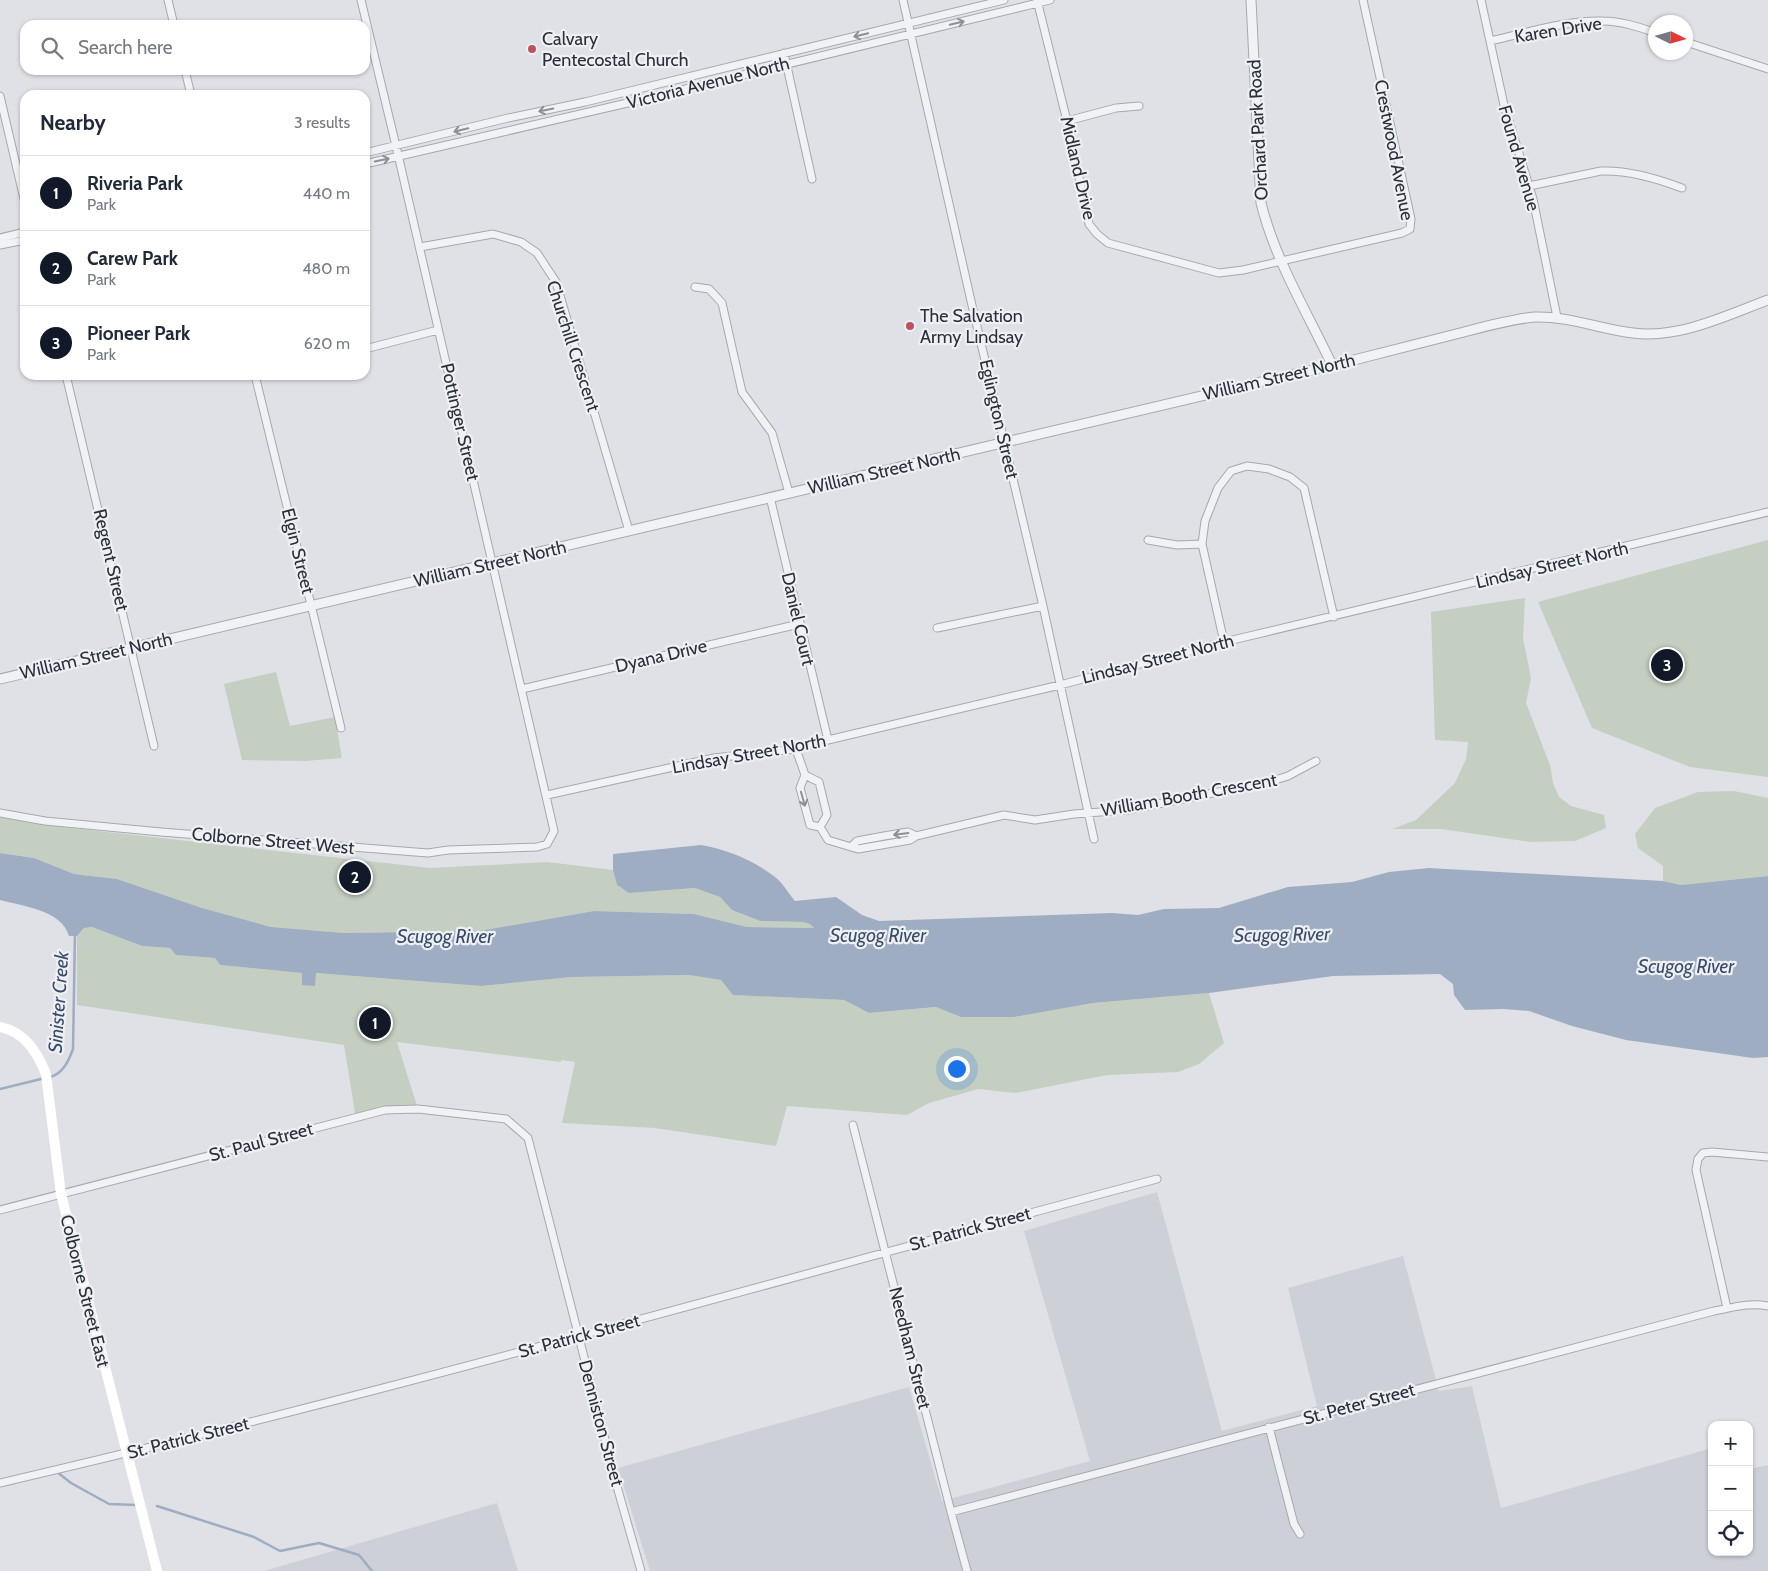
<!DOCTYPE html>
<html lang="en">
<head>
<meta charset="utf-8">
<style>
	:root { --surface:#fff; --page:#f6f6f7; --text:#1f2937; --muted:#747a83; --line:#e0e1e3; --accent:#111827 }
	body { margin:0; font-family:Cabin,sans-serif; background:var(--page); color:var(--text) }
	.controls { position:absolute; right:15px; bottom:15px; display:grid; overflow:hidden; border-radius:10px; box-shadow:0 1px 4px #0004 }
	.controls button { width:45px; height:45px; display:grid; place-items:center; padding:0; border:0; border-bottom:1px solid var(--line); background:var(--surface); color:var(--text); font:25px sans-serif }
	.compass { position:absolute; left:1648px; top:15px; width:45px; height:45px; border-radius:50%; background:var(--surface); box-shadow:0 1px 4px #0004; rotate:95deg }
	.you { position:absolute; left:956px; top:1068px; width:18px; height:18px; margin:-12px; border:4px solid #fff; border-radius:50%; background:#1a73e8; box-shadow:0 0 0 8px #1a73e833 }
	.badge { display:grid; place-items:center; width:32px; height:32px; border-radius:50%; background:var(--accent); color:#fff; font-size:16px; font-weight:700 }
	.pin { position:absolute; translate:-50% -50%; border:2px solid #fff; box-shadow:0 1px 5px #0006 }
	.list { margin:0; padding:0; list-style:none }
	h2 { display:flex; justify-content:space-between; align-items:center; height:65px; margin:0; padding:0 20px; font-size:21px }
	h2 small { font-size:16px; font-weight:400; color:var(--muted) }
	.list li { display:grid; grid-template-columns:32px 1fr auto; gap:15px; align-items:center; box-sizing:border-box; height:75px; padding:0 20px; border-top:1px solid var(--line) }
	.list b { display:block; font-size:19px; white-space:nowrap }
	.list p { margin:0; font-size:16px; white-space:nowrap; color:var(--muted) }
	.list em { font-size:16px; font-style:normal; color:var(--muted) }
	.icon { flex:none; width:28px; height:28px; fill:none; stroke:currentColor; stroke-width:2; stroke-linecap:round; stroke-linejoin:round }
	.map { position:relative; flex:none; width:1768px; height:1571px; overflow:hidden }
	.search { position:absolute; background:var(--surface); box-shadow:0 1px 4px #0004; left:20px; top:20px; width:350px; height:55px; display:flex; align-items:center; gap:12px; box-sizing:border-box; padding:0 18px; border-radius:15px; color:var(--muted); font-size:19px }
	.panel { position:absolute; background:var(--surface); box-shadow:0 1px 4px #0004; left:20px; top:90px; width:350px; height:290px; border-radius:15px }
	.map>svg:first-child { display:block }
	.built { fill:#cdd0d7 }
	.green { fill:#c4cfc1 }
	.water { fill:#9eadc2 }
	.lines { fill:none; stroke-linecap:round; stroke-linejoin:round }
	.stream { stroke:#9eadc2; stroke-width:2.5 }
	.minor-casing { stroke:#a5a8af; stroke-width:9 }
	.tertiary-casing { stroke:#a5a8af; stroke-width:11 }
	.minor { stroke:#f1f2f5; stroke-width:7 }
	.tertiary { stroke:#f1f2f5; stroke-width:9 }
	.secondary { stroke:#fff; stroke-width:10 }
	.oneway { stroke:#8e9098 }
	.poi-dot { fill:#bd525c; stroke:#eef0f4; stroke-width:2 }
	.labels { text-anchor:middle; stroke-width:4.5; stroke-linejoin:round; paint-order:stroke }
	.street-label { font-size:18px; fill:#2a2f3b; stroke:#eef0f4 }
	.poi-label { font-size:18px; fill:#2a2f3b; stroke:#eef0f4; text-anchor:start }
	.water-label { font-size:19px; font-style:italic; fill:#394c6a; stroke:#eef0f4 }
</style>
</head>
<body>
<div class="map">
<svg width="1768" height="1571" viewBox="0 0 1768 1571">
	<rect width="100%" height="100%" fill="#dfe1e6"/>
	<path class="built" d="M1157 1192 1222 1431 1317 1406 1288 1288 1403 1256 1439 1391 1472 1386 1501 1508 1712 1448V1552H1749V1469L1768 1465V1571H650L618 1468 909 1387 942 1501 1090 1461 1024 1231Z
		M497 1503 518 1571H264Z"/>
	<path class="green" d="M1768 540V777L1690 767 1592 728 1538 602Z
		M1525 598 1523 638 1531 678 1526 703 1550 765 1553 783 1559 797 1571 806 1604 815 1606 828 1575 841 1531 842 1441 829H1392L1416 820 1455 783 1466 759 1468 742 1435 740 1431 612Z
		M276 672 290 726 335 717 342 758 305 761 242 760 224 684Z
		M1734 791 1768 798V876L1681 885 1663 881V866L1638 848 1635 834 1655 808 1698 792Z
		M0 817 44 825 430 868 547 862 613 870 617 885 629 893 695 888 720 897 732 910 760 921 804 922 810 924 815 928 747 927 694 914 594 911 479 931 344 933 271 927 202 908 117 879 74 874 34 858 0 853Z
		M92 927 142 946 170 948 176 955 215 958 220 965 302 973V985L316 973 481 986 572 977 689 975 721 980 734 995 844 1000 869 1013 936 1007 961 1017H1014L1093 1003 1209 993 1224 1043 1199 1064 1178 1072 1107 1075 1016 1093 978 1089 929 1103 907 1115 787 1106 776 1146 655 1128 562 1123 575 1062 561 1060V1062L397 1042 418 1109 378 1113 356 1119 344 1045 77 1005V936L84 928Z"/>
	<path class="water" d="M701 845C726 849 755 861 775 877 783 883 789 894 795 901L836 897 862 915 879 921 1112 913 1138 915 1164 909 1219 908 1288 887 1352 882 1389 872 1429 868 1663 881 1681 885 1768 876V1057L1753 1058 1626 1040 1572 1026 1529 1011 1503 1009 1465 1010 1454 995 1453 984 1440 974 1333 976 1209 993 1093 1003 1014 1017H961L936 1007 869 1013 844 1000 733 995 721 980 689 975 572 977 481 986 316 973 315 986 302 985V973L220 965 215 958 176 955 170 948 142 946 92 927 84 928 77 936H69C62 910 22 906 0 900V853L34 858 74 874 117 879 202 908 271 927 344 933 479 931 594 911 694 914 747 927 814 928 810 924 803 922 760 921 732 910 720 897 695 888 629 893 617 885 613 870V854Z"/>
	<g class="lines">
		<path class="stream" d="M50 1077C63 1074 69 1060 73 1049L75 932
			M0 1089 45 1078
			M57 1472 71 1483 109 1504 137 1505
			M157 1506 254 1537 280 1551 319 1543 359 1555 372 1571"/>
		<defs>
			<path id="minor" d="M168 0 174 25
				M903 0 971 301 1043 606 1094 839
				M1037 0 1067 121 1089 224 1097 234 1108 243 1219 273 1243 270 1402 233 1410 229 1411 219 1363 0
				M1481 0 1504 105 1533 199 1557 317
				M1490 41C1526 33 1566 20 1603 21 1621 21 1639 27 1656 33
				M1686 42 1768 69
				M784 53 812 179
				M185 70 191 95
				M0 96 25 203
				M1067 121 1116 108 1139 106
				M365 153 508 118 585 102 1004 0
				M365 164 636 101 1050 0
				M1529 186 1601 171C1629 170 1656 178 1682 188
				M0 238 25 232
				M0 245 25 240
				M420 247 493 234 521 242 537 253 556 282 629 531
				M695 287 709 289 722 303 742 392 772 433 789 493
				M365 349 438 330
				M66 375 154 746
				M255 375 341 728
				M770 497 828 740
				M1148 540 1177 545 1202 544
				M937 628 1043 606
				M1224 642 1202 544 1205 521 1218 488 1231 471 1247 466 1269 469 1290 477 1304 488 1334 617
				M522 689 799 624
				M796 749 805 775
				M547 795 714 758 796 749 828 740 1060 685 1224 642 1768 512
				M0 813 45 821 161 832 428 853 448 850 537 847 547 844 554 831 396 146 361 0
				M820 827 810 825 800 788 805 775 819 782 827 815 820 827 828 840 851 847 857 841 884 836 908 832 916 836 910 840 887 844 858 849 851 847
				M916 836 1004 815 1035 820 1074 814 1127 810 1269 782 1288 776 1316 761
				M853 1125 951 1512 967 1571
				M0 1210 385 1110 418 1109 506 1119 528 1138 618 1490 641 1571
				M1727 1308 1696 1170 1698 1159 1703 1153 1712 1152 1768 1157
				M1269 1427 1294 1524 1300 1534
				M0 1483C388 1393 771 1282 1157 1179
				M951 1512 1714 1311C1731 1308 1750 1302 1768 1306"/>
			<path id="tertiary" d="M1251 0 1261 203C1275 260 1307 312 1332 365
				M0 679 1350 361C1388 351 1426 342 1464 332 1487 326 1512 319 1535 317 1569 316 1600 329 1633 333 1679 339 1725 316 1768 300"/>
		</defs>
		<use href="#minor" class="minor-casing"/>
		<use href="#tertiary" class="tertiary-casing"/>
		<use href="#minor" class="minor"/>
		<use href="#tertiary" class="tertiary"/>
		<path class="secondary" d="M0 1027C25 1032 37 1052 46 1074L61 1194 157 1571"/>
	</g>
	<defs><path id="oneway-shaft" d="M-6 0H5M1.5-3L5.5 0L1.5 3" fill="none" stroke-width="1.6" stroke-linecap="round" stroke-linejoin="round" transform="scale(1.25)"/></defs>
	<g class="oneway">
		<use href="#oneway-shaft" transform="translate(957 23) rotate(-14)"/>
		<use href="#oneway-shaft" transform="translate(861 35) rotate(166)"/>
		<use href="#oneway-shaft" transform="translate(546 110) rotate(168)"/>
		<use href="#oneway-shaft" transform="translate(461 130) rotate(166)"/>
		<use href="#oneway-shaft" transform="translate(382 160) rotate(-12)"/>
		<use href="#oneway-shaft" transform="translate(803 799) rotate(74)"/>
		<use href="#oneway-shaft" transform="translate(901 834) rotate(173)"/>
	</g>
	<g class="poi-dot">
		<circle cx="532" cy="49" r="5"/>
		<circle cx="910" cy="326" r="5"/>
	</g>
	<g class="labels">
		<g class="street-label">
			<text transform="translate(1558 30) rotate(-9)" y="6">Karen Drive</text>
			<text transform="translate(708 83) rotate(-14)" y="6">Victoria Avenue North</text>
			<text transform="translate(1258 130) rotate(-93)" y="6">Orchard Park Road</text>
			<text transform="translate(1394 150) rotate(79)" y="6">Crestwood Avenue</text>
			<text transform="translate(1519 158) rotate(74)" y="6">Found Avenue</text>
			<text transform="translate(1078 168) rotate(77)" y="6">Midland Drive</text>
			<text transform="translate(573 346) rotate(72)" y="6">Churchill Crescent</text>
			<text transform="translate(1279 377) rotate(-13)" y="6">William Street North</text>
			<text transform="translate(999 419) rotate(77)" y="6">Eglington Street</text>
			<text transform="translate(460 422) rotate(77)" y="6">Pottinger Street</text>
			<text transform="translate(884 471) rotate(-13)" y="6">William Street North</text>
			<text transform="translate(298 551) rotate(76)" y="6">Elgin Street</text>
			<text transform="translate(111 560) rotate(77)" y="6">Regent Street</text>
			<text transform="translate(490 564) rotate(-13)" y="6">William Street North</text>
			<text transform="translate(1552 565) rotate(-13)" y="6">Lindsay Street North</text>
			<text transform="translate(798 619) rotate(77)" y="6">Daniel Court</text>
			<text transform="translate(96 656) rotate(-13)" y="6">William Street North</text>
			<text transform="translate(661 656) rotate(-13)" y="6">Dyana Drive</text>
			<text transform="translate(1158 659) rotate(-14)" y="6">Lindsay Street North</text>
			<text transform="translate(749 754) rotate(-10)" y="6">Lindsay Street North</text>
			<text transform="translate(1189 795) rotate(-10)" y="6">William Booth Crescent</text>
			<text transform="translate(273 841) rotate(5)" y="6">Colborne Street West</text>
			<text transform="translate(261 1142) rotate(-15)" y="6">St. Paul Street</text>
			<text transform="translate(970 1229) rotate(-15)" y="6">St. Patrick Street</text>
			<text transform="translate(85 1291) rotate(76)" y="6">Colborne Street East</text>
			<text transform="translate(579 1336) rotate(-15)" y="6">St. Patrick Street</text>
			<text transform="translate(910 1348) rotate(76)" y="6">Needham Street</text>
			<text transform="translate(1359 1404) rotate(-15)" y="6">St. Peter Street</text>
			<text transform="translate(601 1423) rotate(75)" y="6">Denniston Street</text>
			<text transform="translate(188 1438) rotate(-14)" y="6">St. Patrick Street</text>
		</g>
		<g class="poi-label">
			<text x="542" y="45">Calvary<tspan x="542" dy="21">Pentecostal Church</tspan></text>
			<text x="920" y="322">The Salvation<tspan x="920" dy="21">Army Lindsay</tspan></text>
		</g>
		<g class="water-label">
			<text transform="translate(1282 934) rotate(-1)" y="7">Scugog River</text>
			<text x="878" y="942">Scugog River</text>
			<text x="445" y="943">Scugog River</text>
			<text x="1686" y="973">Scugog River</text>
			<text transform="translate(58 1002) rotate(-86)" y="7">Sinister Creek</text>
		</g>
	</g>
</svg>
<div class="controls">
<button>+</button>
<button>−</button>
<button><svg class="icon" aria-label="locate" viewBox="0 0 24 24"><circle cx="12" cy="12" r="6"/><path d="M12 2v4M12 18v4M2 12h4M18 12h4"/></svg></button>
</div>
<svg class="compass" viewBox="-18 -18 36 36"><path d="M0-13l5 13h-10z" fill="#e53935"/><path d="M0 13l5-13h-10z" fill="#747a83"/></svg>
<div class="you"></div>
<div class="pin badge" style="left:375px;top:1023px">1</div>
<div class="pin badge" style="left:355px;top:877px">2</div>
<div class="pin badge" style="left:1667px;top:665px">3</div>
<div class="search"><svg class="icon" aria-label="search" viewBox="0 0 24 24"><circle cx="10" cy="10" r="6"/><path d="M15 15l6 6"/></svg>Search here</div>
<section class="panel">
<h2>Nearby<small>3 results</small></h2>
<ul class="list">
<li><span class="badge">1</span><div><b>Riveria Park</b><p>Park</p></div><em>440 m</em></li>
<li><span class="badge">2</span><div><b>Carew Park</b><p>Park</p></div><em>480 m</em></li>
<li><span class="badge">3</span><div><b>Pioneer Park</b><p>Park</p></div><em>620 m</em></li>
</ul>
</section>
</div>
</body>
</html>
